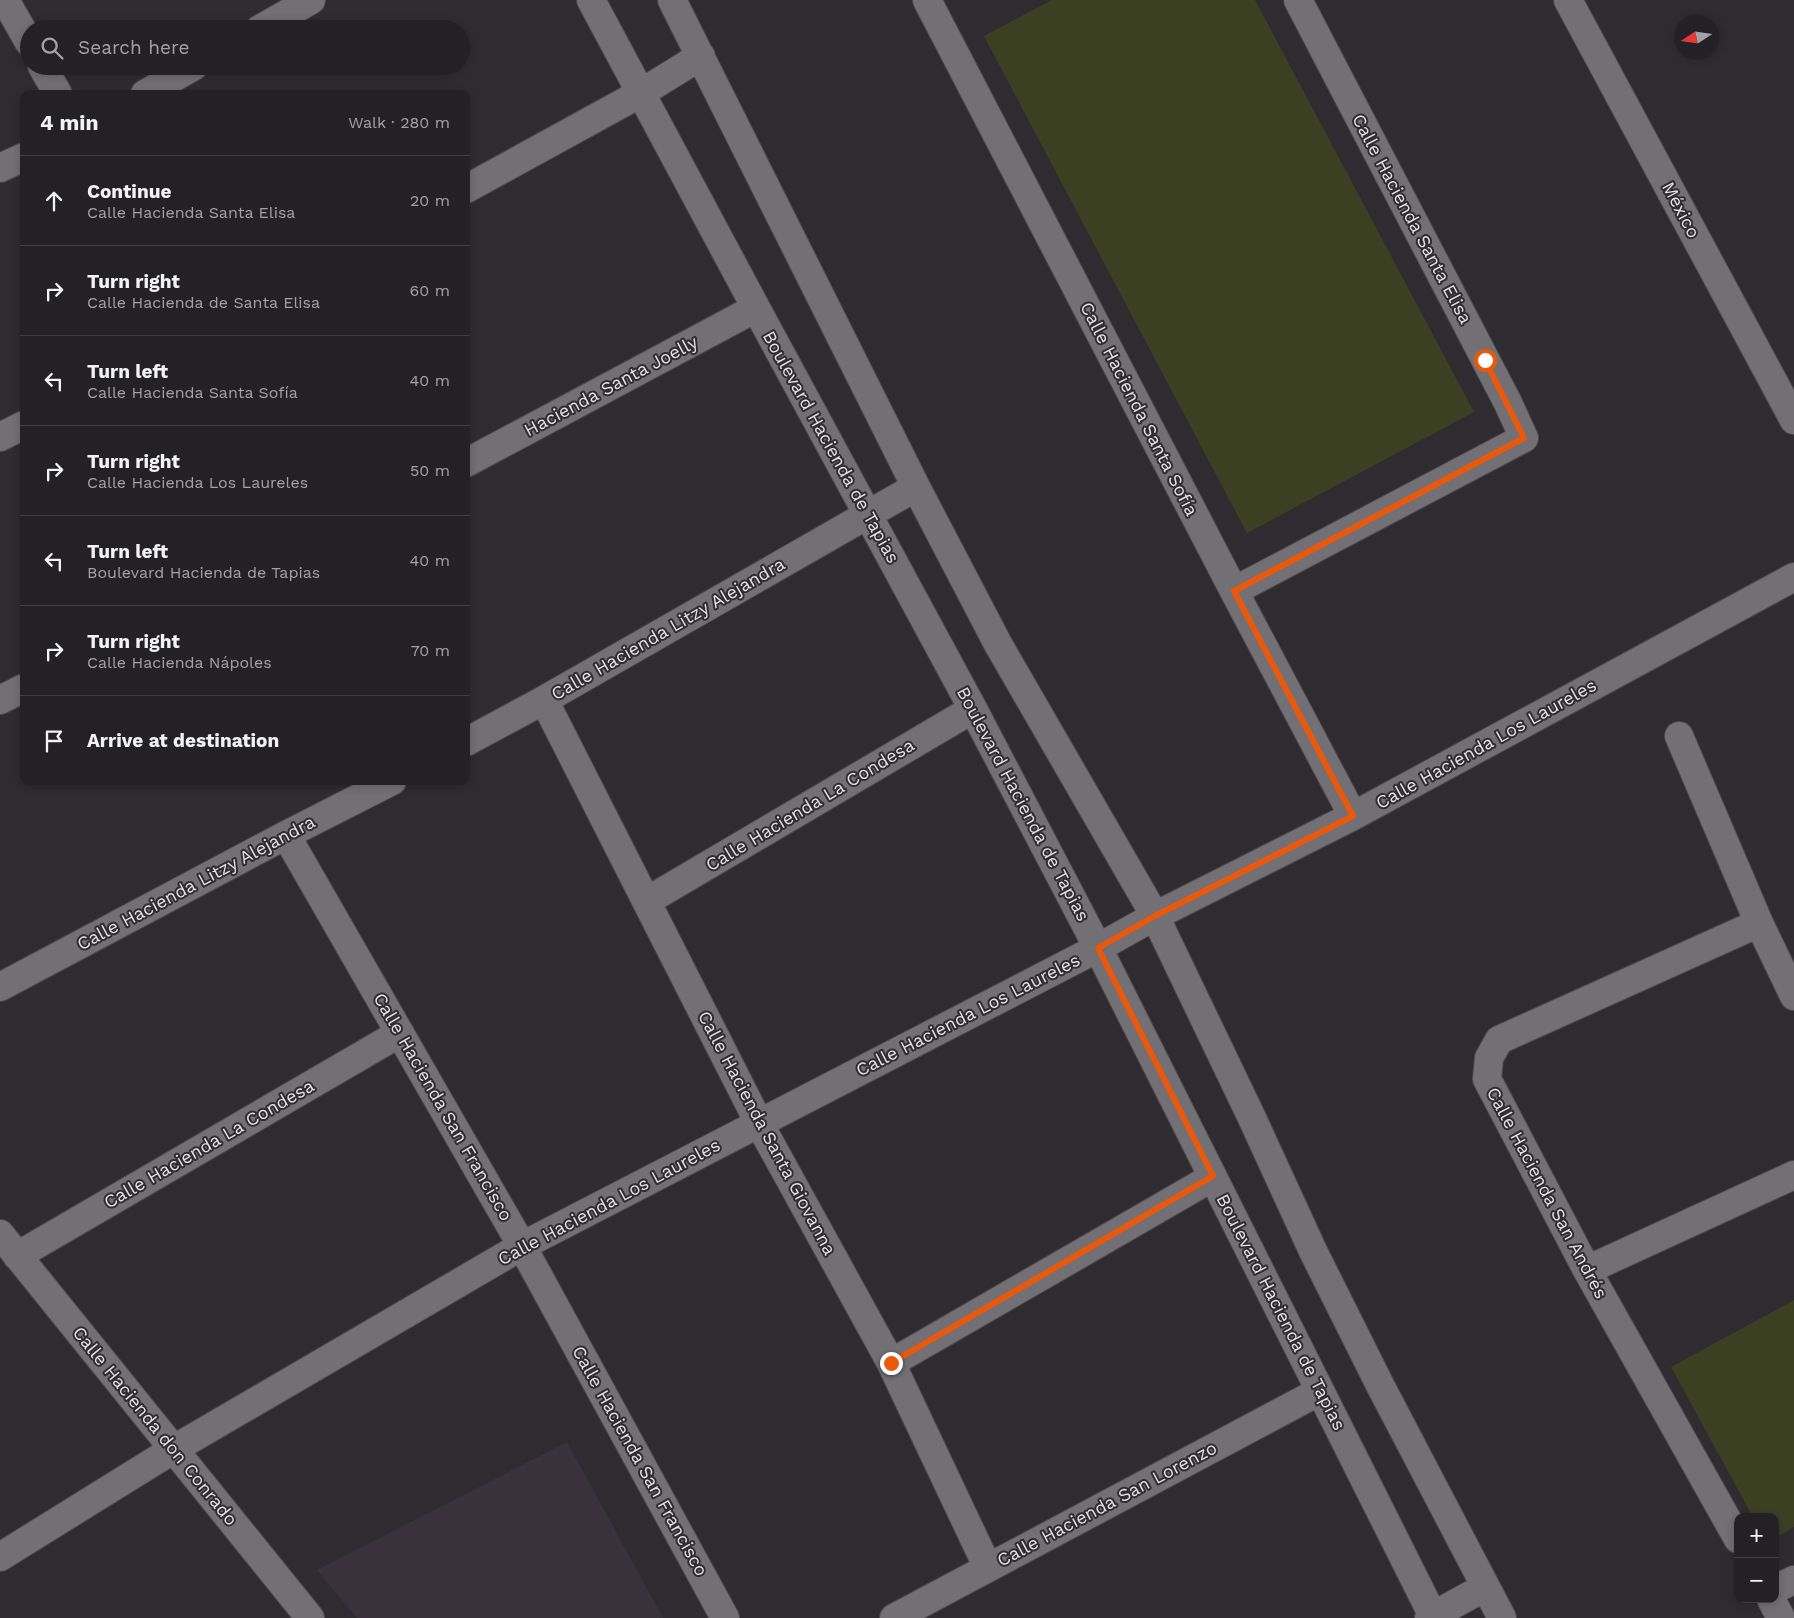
<!DOCTYPE html>
<html lang="en">
<head>
<meta charset="utf-8">
<style>
	:root { --surface:#232125; --page:#2b292d; --text:#f1f3f6; --muted:#a3a3a7; --line:#403e42 }
	body { margin:0; font-family:"Work Sans",sans-serif; background:var(--page); color:var(--text) }
	.controls { position:absolute; right:15px; bottom:15px; display:grid; overflow:hidden; border-radius:10px; box-shadow:0 2px 8px #0003 }
	.controls button { width:45px; height:45px; display:grid; place-items:center; padding:0; border:0; border-bottom:1px solid var(--line); background:var(--surface); color:var(--text); font:25px sans-serif }
	.compass { position:absolute; left:1674px; top:15px; width:45px; height:45px; border-radius:50%; background:var(--surface); box-shadow:0 2px 8px #0003; rotate:258deg }
	.stop { position:absolute; width:15px; height:15px; margin:-11px; border:4px solid #ea580c; border-radius:50%; background:#fff }
	.stop.end { background:#ea580c; border-color:#fff; box-shadow:0 1px 5px #0008 }
	.list { margin:0; padding:0; list-style:none }
	h2 { display:flex; justify-content:space-between; align-items:center; height:65px; margin:0; padding:0 20px; font-size:21px }
	h2 small { font-size:16px; font-weight:400; color:var(--muted) }
	.list li { display:grid; grid-template-columns:32px 1fr auto; gap:15px; align-items:center; box-sizing:border-box; height:90px; padding:0 20px; border-top:1px solid var(--line) }
	.list b { display:block; font-size:19px; white-space:nowrap }
	.list p { margin:0; font-size:16px; white-space:nowrap; color:var(--muted) }
	.list em { font-size:16px; font-style:normal; color:var(--muted) }
	.icon { flex:none; width:28px; height:28px; fill:none; stroke:currentColor; stroke-width:2; stroke-linecap:round; stroke-linejoin:round }
	.map { position:relative; flex:none; width:1794px; height:1618px; overflow:hidden }
	.search { position:absolute; background:var(--surface); box-shadow:0 2px 8px #0003; left:20px; top:20px; width:450px; height:55px; display:flex; align-items:center; gap:12px; box-sizing:border-box; padding:0 18px; border-radius:28px; color:var(--muted); font-size:19px }
	.panel { position:absolute; background:var(--surface); box-shadow:0 2px 8px #0003; left:20px; top:90px; width:450px; height:695px; border-radius:10px }
	.map>svg:first-child { display:block }
	.built { fill:#39323c }
	.green { fill:#3b4023 }
	.lines { fill:none; stroke-linecap:round; stroke-linejoin:round }
	.minor-casing { stroke:#4d4a4e; stroke-width:30 }
	.minor { stroke:#737075; stroke-width:28 }
	.route { stroke:#ea580c; stroke-width:6 }
	.labels { text-anchor:middle; stroke-width:4; stroke-linejoin:round; paint-order:stroke }
	.street-label { font-size:18px; fill:#e4e2e5; stroke:#2f2c31 }
</style>
</head>
<body>
<div class="map">
<svg width="1794" height="1618" viewBox="0 0 1794 1618">
	<rect width="100%" height="100%" fill="#2f2c31"/>
	<path class="built" d="M567 1442 663 1618H357L317 1570Z"/>
	<path class="green" d="M1052 0H1255L1474 412 1247 533 984 36Z
		M1794 1300V1527L1775 1538V1517H1753L1671 1367Z"/>
	<g class="lines">
		<defs>
			<path id="minor" d="M5 0 29 42
				M591 0 756 308 973 709 1098 948 1434 1618
				M672 0 916 487 998 644 1155 916 1252 1118 1313 1251 1380 1385 1502 1618
				M927 0 1234 591 1353 816
				M1568 0 1794 420
				M260 29 311 0
				M42 66 58 94
				M145 94 194 66
				M0 168 24 157
				M466 189 641 93 701 56
				M0 437 24 425
				M466 463 756 308
				M1234 591 1524 438 1508 403 1298 0
				M0 700 24 688
				M544 700 759 1123 891 1363 988 1568
				M1679 736 1759 923 1794 996
				M466 742 544 700 916 487
				M286 835 522 1246 725 1618
				M647 901 973 709
				M0 987 286 835 392 781
				M0 1234 310 1618
				M17 1256 400 1033
				M1587 1270 1794 1175
				M891 1363 1213 1177
				M1738 1539 1587 1270 1487 1079 1489 1058 1499 1040 1759 923
				M0 1557 174 1449 522 1246 1098 948 1155 916 1353 816 1794 577
				M1775 1589 1794 1580
				M1771 1599 1781 1618
				M894 1618 1320 1391
				M1429 1618 1485 1587"/>
		</defs>
		<use href="#minor" class="minor-casing"/>
		<use href="#minor" class="minor"/>
	</g>
	<g class="lines">
		<path class="route" d="M891 1363 1213 1176 1098 948 1155 916 1353 816 1234 591 1524 438 1485 360"/>
	</g>
	<g class="labels">
		<g class="street-label">
			<text transform="translate(1681 210) rotate(62)" y="6">México</text>
			<text transform="translate(1412 219) rotate(62)" y="6">Calle Hacienda Santa Elisa</text>
			<text transform="translate(611 386) rotate(-28)" y="6">Hacienda Santa Joelly</text>
			<text transform="translate(1139 409) rotate(63)" y="6">Calle Hacienda Santa Sofía</text>
			<text transform="translate(831 447) rotate(61)" y="6">Boulevard Hacienda de Tapias</text>
			<text transform="translate(668 629) rotate(-30)" y="6">Calle Hacienda Litzy Alejandra</text>
			<text transform="translate(1486 744) rotate(-29)" y="6">Calle Hacienda Los Laureles</text>
			<text transform="translate(1023 804) rotate(62)" y="6">Boulevard Hacienda de Tapias</text>
			<text transform="translate(810 805) rotate(-31)" y="6">Calle Hacienda La Condesa</text>
			<text transform="translate(196 883) rotate(-28)" y="6">Calle Hacienda Litzy Alejandra</text>
			<text transform="translate(968 1015) rotate(-27)" y="6">Calle Hacienda Los Laureles</text>
			<text transform="translate(443 1107) rotate(60)" y="6">Calle Hacienda San Francisco</text>
			<text transform="translate(767 1133) rotate(62)" y="6">Calle Hacienda Santa Giovanna</text>
			<text transform="translate(209 1144) rotate(-30)" y="6">Calle Hacienda La Condesa</text>
			<text transform="translate(1547 1193) rotate(62)" y="6">Calle Hacienda San Andrés</text>
			<text transform="translate(609 1202) rotate(-28)" y="6">Calle Hacienda Los Laureles</text>
			<text transform="translate(1281 1312) rotate(63)" y="6">Boulevard Hacienda de Tapias</text>
			<text transform="translate(155 1426) rotate(51)" y="6">Calle Hacienda don Conrado</text>
			<text transform="translate(640 1461) rotate(61)" y="6">Calle Hacienda San Francisco</text>
			<text transform="translate(1107 1504) rotate(-28)" y="6">Calle Hacienda San Lorenzo</text>
		</g>
	</g>
</svg>
<div class="controls">
<button>+</button>
<button>−</button>
</div>
<svg class="compass" viewBox="-18 -18 36 36"><path d="M0-13l5 13h-10z" fill="#e53935"/><path d="M0 13l5-13h-10z" fill="#a3a3a7"/></svg>
<div class="stop" style="left:1485px;top:360px"></div>
<div class="stop end" style="left:891px;top:1363px"></div>
<div class="search"><svg class="icon" aria-label="search" viewBox="0 0 24 24"><circle cx="10" cy="10" r="6"/><path d="M15 15l6 6"/></svg>Search here</div>
<section class="panel">
<h2>4 min<small>Walk · 280 m</small></h2>
<ul class="list">
<li><svg class="icon" aria-label="ahead" viewBox="0 0 24 24"><path d="M12 20V5M6 11l6-6 6 6"/></svg><div><b>Continue</b><p>Calle Hacienda Santa Elisa</p></div><em>20 m</em></li>
<li><svg class="icon" aria-label="right" viewBox="0 0 24 24"><path d="M7 20v-9h11M14 6l5 5-5 5"/></svg><div><b>Turn right</b><p>Calle Hacienda de Santa Elisa</p></div><em>60 m</em></li>
<li><svg class="icon" aria-label="left" viewBox="0 0 24 24"><path d="M17 20v-9H6M10 6l-5 5 5 5"/></svg><div><b>Turn left</b><p>Calle Hacienda Santa Sofía</p></div><em>40 m</em></li>
<li><svg class="icon" aria-label="right" viewBox="0 0 24 24"><path d="M7 20v-9h11M14 6l5 5-5 5"/></svg><div><b>Turn right</b><p>Calle Hacienda Los Laureles</p></div><em>50 m</em></li>
<li><svg class="icon" aria-label="left" viewBox="0 0 24 24"><path d="M17 20v-9H6M10 6l-5 5 5 5"/></svg><div><b>Turn left</b><p>Boulevard Hacienda de Tapias</p></div><em>40 m</em></li>
<li><svg class="icon" aria-label="right" viewBox="0 0 24 24"><path d="M7 20v-9h11M14 6l5 5-5 5"/></svg><div><b>Turn right</b><p>Calle Hacienda Nápoles</p></div><em>70 m</em></li>
<li><svg class="icon" aria-label="arrive" viewBox="0 0 24 24"><path d="M6 21V4h12l-3 4 3 4H6"/></svg><div><b>Arrive at destination</b></div></li>
</ul>
</section>
</div>
</body>
</html>
